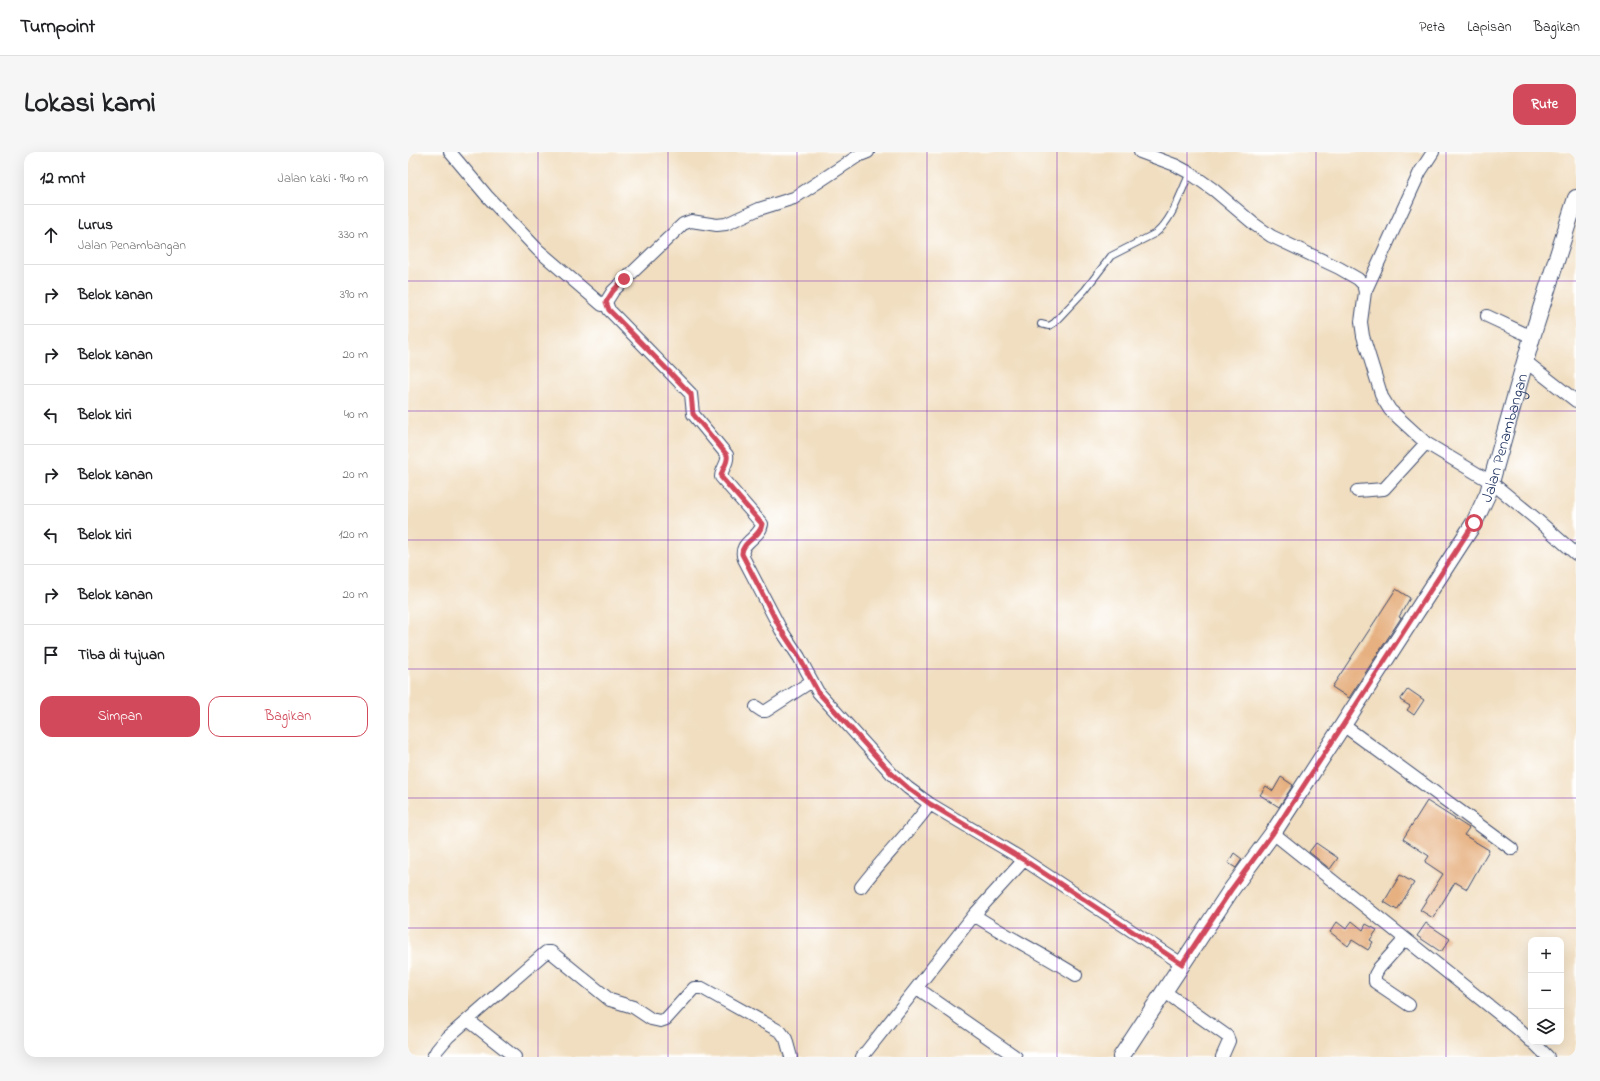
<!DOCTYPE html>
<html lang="id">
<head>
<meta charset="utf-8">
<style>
	:root { --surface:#fff; --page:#f6f6f6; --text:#202124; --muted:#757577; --line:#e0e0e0; --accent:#d1495b }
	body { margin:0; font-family:"Indie Flower",sans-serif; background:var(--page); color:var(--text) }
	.controls { position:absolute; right:12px; bottom:12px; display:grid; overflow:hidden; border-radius:8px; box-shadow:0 4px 16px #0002 }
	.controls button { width:36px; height:36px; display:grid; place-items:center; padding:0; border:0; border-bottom:1px solid var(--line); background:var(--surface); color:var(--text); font:20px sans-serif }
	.stop { position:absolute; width:12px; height:12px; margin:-9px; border:3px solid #d1495b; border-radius:50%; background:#fff }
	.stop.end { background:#d1495b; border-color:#fff; box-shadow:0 1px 4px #0008 }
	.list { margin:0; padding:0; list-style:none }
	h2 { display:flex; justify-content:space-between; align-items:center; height:52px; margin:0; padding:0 16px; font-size:17px }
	h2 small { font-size:13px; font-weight:400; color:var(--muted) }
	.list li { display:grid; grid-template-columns:26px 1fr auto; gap:12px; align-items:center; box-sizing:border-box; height:60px; padding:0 16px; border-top:1px solid var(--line) }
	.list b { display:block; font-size:15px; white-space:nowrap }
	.list p { margin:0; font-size:13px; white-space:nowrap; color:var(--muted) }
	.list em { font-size:13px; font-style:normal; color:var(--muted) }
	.actions { display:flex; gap:8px; padding:12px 16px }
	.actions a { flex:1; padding:9px 0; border:1px solid var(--accent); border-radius:12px; text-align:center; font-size:14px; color:var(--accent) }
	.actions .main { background:var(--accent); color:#fff }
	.icon { flex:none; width:22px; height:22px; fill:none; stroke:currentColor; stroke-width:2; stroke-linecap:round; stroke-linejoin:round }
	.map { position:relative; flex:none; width:1168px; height:905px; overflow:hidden; border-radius:12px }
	header { display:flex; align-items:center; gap:24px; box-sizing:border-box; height:56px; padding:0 20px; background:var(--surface); border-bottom:1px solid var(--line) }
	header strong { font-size:19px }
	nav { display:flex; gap:22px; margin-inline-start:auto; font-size:14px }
	.intro { display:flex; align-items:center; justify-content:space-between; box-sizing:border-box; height:96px; padding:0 24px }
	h1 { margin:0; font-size:28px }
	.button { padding:10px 18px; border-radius:12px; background:var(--accent); color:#fff; font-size:14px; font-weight:700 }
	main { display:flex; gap:24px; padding:0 24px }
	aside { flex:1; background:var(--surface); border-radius:12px; box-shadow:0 4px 16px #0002 }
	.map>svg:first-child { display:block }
	.building { fill:#e6b080 }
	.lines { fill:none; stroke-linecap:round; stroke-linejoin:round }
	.service-casing { stroke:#3b496d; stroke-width:8 }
	.minor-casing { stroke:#3b496d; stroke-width:14 }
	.tertiary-casing { stroke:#3b496d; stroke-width:18 }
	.service { stroke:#fff; stroke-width:6 }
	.minor { stroke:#fff; stroke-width:12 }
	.tertiary { stroke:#fff; stroke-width:16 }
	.route { stroke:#d1495b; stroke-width:5 }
	.grid { fill:none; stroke:#7b2cbf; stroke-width:1; stroke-opacity:0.55 }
	.labels { text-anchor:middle; stroke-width:3; stroke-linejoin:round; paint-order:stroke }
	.street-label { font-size:16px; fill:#1b2f5e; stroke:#fff }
</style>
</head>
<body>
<header>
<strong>Turnpoint</strong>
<nav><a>Peta</a><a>Lapisan</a><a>Bagikan</a></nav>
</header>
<div class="intro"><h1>Lokasi kami</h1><a class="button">Rute</a></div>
<main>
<aside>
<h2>12 mnt<small>Jalan kaki · 940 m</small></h2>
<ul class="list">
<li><svg class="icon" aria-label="ahead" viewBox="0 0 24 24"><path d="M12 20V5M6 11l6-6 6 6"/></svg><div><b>Lurus</b><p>Jalan Penambangan</p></div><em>330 m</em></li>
<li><svg class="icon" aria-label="right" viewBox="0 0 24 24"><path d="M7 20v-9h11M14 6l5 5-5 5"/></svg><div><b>Belok kanan</b></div><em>390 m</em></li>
<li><svg class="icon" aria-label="right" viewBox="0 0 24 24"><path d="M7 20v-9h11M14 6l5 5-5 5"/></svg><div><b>Belok kanan</b></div><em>20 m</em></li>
<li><svg class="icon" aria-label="left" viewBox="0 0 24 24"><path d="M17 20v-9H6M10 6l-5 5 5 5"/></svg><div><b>Belok kiri</b></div><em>40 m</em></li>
<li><svg class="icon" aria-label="right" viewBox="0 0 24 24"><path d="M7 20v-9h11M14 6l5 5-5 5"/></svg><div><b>Belok kanan</b></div><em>20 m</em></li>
<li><svg class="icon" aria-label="left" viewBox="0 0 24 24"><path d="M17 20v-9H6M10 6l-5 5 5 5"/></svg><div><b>Belok kiri</b></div><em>120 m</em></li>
<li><svg class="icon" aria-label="right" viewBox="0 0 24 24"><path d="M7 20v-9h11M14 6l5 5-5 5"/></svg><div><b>Belok kanan</b></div><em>20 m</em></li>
<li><svg class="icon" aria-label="arrive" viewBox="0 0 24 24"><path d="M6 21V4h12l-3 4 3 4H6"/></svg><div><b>Tiba di tujuan</b></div></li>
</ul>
<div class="actions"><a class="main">Simpan</a><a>Bagikan</a></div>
</aside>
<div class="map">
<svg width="1168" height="905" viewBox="0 0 1168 905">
	<rect width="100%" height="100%" fill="#fff"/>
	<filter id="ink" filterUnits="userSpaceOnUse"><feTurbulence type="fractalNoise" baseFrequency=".025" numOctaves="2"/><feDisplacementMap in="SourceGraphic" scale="8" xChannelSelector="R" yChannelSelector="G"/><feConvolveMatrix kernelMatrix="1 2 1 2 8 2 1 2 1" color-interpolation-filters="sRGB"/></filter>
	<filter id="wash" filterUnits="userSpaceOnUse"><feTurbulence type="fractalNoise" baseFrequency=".012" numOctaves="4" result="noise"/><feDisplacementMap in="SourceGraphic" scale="16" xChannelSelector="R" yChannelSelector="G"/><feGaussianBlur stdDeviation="0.9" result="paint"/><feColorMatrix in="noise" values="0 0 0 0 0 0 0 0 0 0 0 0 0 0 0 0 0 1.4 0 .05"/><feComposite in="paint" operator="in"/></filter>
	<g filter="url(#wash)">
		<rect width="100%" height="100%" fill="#f1dec0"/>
		<g id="blocks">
			<path class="building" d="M988 437 1002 446 991 465 993 466 941 546 924 535Z
				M1000 537 1016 548 1006 563 999 558 1002 554 992 548Z
				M873 625 885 633 871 655 852 643 858 634 865 639Z
				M1019 649 1061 676 1056 683 1081 698 1059 737 1047 730 1025 766 1012 758 1035 722 1017 710 1021 704 995 687Z
				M908 691 930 706 922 717 901 700Z
				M826 701 834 707 828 716 820 711Z
				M992 723 1006 731 989 758 976 750Z
				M944 769 955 778 958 772 969 778 962 788 965 790 960 798 944 788 940 794 922 780 929 770 938 777Z
				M1018 771 1042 787 1033 800 1009 784Z"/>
		</g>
	</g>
	<g filter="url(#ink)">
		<use href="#blocks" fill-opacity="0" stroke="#3b496d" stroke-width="1"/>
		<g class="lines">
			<defs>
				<path id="service" d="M633 172 641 174 646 171 677 138 703 104 748 81C765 67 772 41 782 21"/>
				<path id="minor" d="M42 0 79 44 130 98 194 153 197 152 198 150
					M460 0 450 4 386 46 351 57 318 72 309 73 283 69 275 72 205 139 198 150 201 158 208 165 283 242 285 262 319 303C321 311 313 317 313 325L354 372C352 387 329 390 336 407L373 478 391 505 410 540 484 622 500 636 522 652 616 708 774 812
					M732 0 767 13 782 21 806 38 846 72 863 84 931 116 950 127 955 132 957 140 953 170 955 184 974 245 982 258 1018 291 1083 330 1127 366 1168 402
					M957 140 1012 20 1025 0
					M1079 164 1124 185
					M1117 209 1168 249
					M949 339 976 337 1018 291
					M348 555 354 559H358L404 529
					M935 573 1104 697
					M865 681 1110 877 1123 889
					M453 735C475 706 501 681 522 652
					M566 763C599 785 635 802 668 823
					M997 787 971 816 967 823V830L1001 853
					M509 836 608 905
					M757 840 819 884 821 889 814 905
					M60 868 107 905
					M1125 890 1140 905
					M25 905 29 898 40 885 138 800H143L202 848 225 855 243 867 252 869 258 867 286 836H294L373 880 378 887 383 905
					M454 905 566 763 616 708"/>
				<g id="tertiary">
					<path id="s1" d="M713 905 823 738 865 681 1066 371 1080 341 1124 185 1168 46"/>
				</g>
			</defs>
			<use href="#service" class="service-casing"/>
			<use href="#minor" class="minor-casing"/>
			<use href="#tertiary" class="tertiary-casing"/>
			<use href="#service" class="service"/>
			<use href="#minor" class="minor"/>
			<use href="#tertiary" class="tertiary"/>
		</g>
	</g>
	<g class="lines" filter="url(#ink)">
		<path class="route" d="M216 127 205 139 198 150 201 158 208 165 283 242 285 262 319 303C321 311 313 317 313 325L354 372C353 385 333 390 334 402L373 478 391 505 410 540 484 622 500 636 522 652 616 708 774 812 823 738 865 681 1066 371"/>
	</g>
	<path class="grid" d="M130 0V905M260 0V905M389 0V905M519 0V905M649 0V905M779 0V905M908 0V905M1038 0V905M0 129H1168M0 259H1168M0 388H1168M0 517H1168M0 646H1168M0 776H1168"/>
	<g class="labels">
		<g class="street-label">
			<text dy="6" stroke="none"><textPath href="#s1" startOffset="731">Jalan Penambangan</textPath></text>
		</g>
	</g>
</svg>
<div class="controls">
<button>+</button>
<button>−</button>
<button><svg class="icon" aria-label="layers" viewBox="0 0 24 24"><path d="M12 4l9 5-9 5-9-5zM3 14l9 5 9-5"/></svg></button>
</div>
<div class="stop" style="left:1066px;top:371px"></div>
<div class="stop end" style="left:216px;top:127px"></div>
</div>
</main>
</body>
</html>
